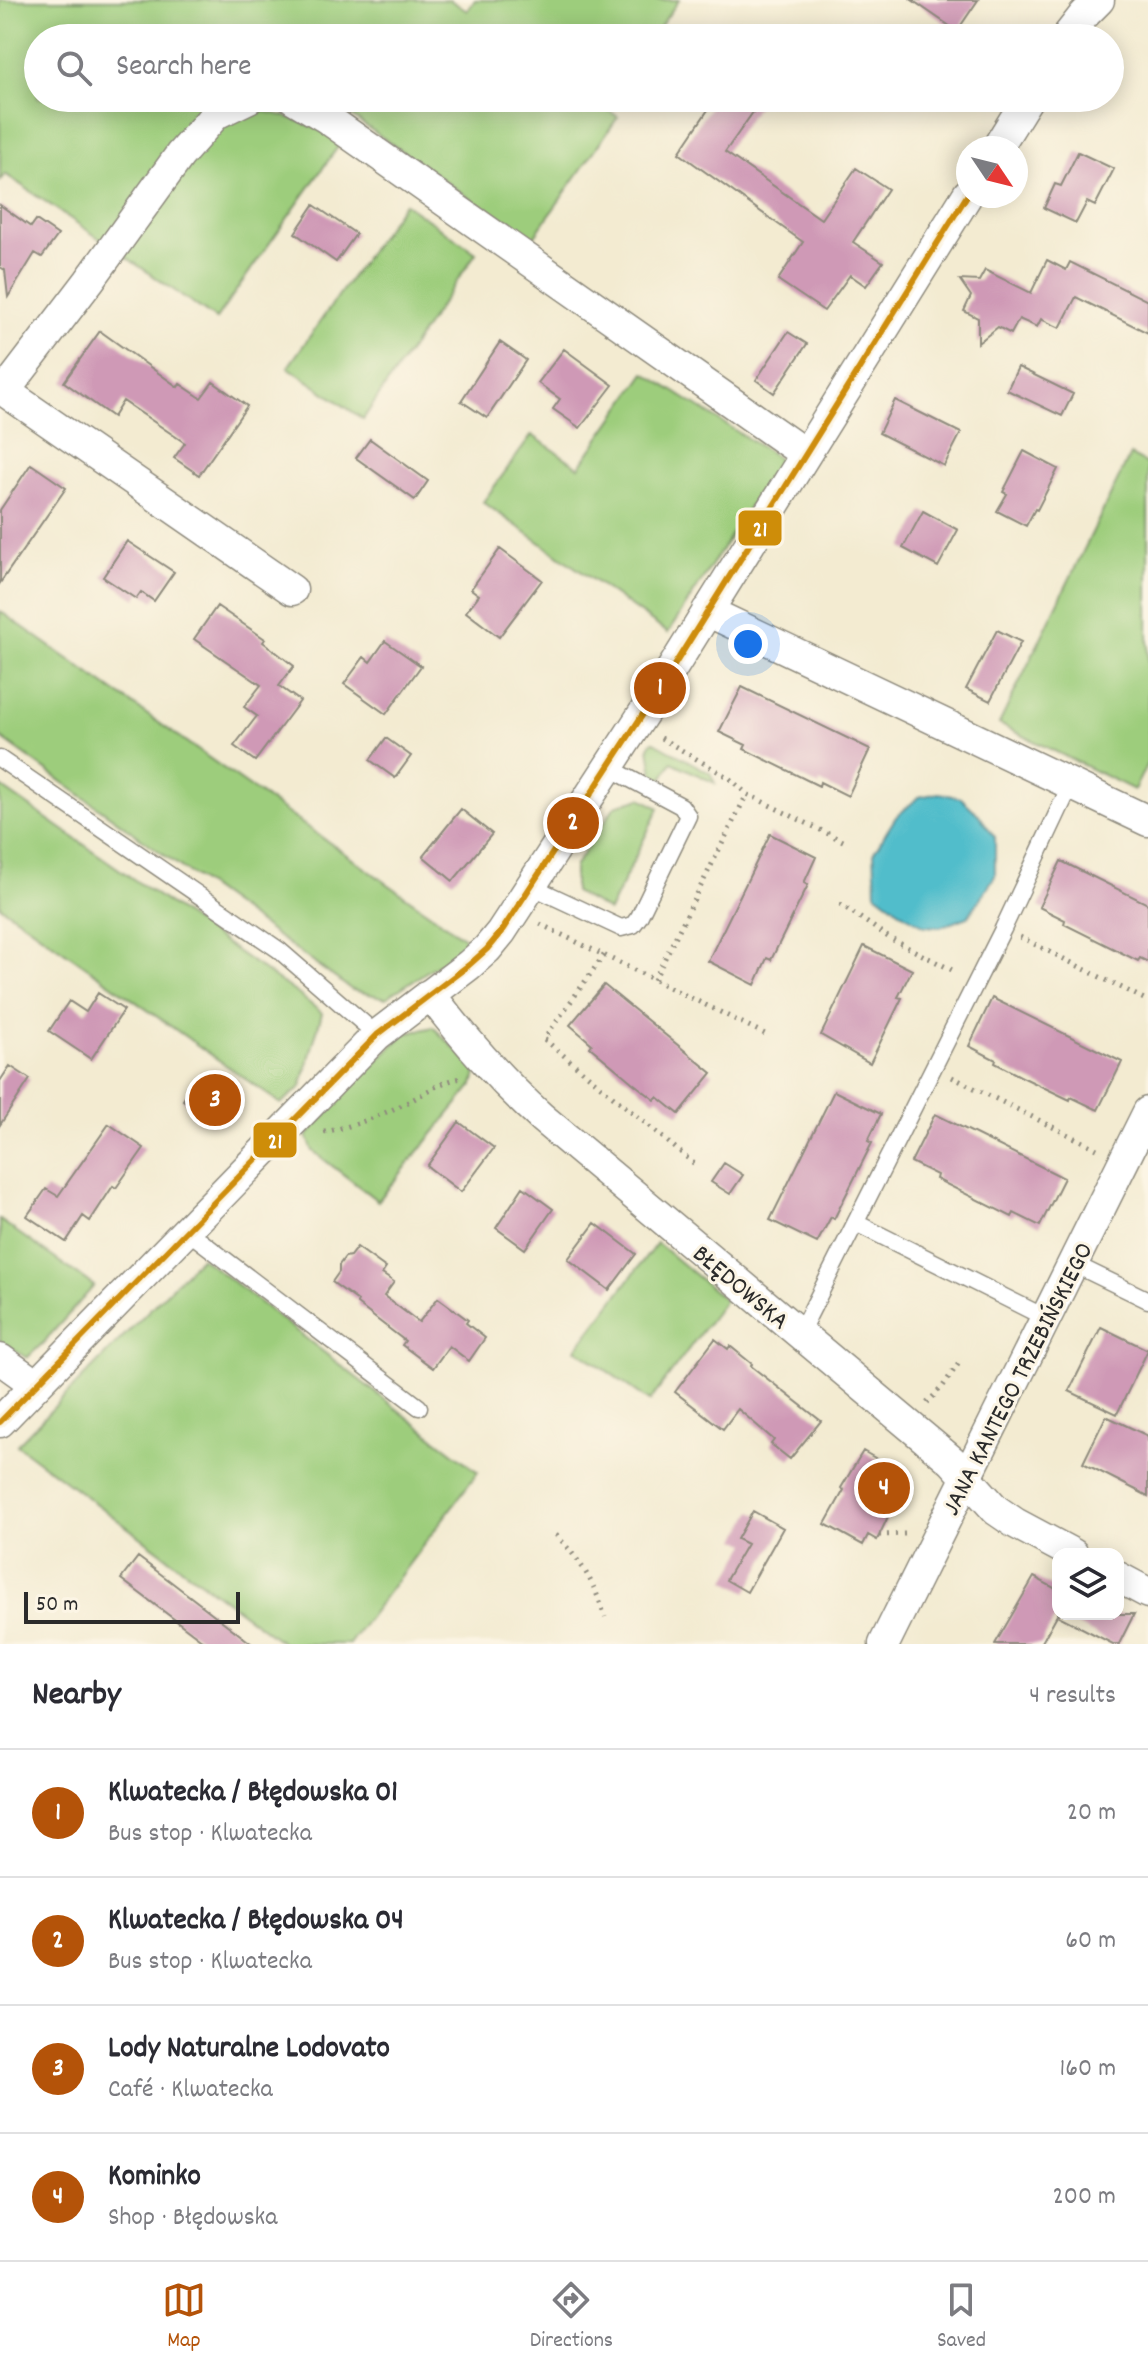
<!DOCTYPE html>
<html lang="en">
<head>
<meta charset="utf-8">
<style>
	:root { --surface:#fff; --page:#f2f2f3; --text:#2b2b33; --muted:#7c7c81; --line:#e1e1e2; --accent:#b45309 }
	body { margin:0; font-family:Dekko,sans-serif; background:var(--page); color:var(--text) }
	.controls { position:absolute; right:24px; bottom:24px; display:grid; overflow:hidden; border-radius:16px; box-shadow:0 4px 20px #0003 }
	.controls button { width:72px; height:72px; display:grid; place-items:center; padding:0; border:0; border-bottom:2px solid var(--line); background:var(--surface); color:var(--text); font:40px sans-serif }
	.compass { position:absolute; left:956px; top:136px; width:72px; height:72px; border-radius:50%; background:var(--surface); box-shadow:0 4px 20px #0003; rotate:125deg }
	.scale { position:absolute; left:24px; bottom:20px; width:216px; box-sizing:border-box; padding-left:8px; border:4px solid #2b2b2b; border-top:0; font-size:22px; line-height:28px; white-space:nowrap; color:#2b2b2b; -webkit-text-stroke:6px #fcf5e5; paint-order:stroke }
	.you { position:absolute; left:748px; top:644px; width:28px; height:28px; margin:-20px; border:6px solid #fff; border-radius:50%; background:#1a73e8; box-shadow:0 0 0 12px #1a73e833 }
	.badge { display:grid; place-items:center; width:52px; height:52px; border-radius:50%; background:var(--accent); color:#fff; font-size:26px; font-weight:700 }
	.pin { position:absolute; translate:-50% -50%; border:4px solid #fff; box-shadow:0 2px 8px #0006 }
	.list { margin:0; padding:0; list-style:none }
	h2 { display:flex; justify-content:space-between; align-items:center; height:104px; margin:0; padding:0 32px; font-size:34px }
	h2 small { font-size:26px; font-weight:400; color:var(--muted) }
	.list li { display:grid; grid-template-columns:52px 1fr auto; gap:24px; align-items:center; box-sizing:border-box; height:128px; padding:0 32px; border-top:2px solid var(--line) }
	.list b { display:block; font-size:30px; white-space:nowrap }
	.list p { margin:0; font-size:26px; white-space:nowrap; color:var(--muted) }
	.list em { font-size:26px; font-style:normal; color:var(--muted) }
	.icon { flex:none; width:44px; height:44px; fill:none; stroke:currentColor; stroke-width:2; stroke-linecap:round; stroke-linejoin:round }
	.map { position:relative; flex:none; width:1148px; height:1644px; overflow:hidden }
	.search { position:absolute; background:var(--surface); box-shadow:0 4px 20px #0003; left:24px; right:24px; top:24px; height:88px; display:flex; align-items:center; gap:20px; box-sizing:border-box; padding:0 28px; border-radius:44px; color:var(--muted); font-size:30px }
	.sheet { height:616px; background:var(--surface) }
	nav { display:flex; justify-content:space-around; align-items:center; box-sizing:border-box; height:112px; border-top:2px solid var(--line); background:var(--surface); font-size:22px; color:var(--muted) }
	nav a { display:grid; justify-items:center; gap:4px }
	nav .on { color:var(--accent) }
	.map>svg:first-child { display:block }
	.green { fill:#9dcd7c; stroke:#647c54; stroke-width:2 }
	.water { fill:#51bdcb; stroke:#3e747b; stroke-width:2 }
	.building { fill:#cf99b6 }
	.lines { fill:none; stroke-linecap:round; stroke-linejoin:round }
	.service-casing { stroke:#8f8b7e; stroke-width:19 }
	.minor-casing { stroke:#8f8b7e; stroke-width:33 }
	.path { stroke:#8f8b7e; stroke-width:5; stroke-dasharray:2 6; stroke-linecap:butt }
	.service { stroke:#fff; stroke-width:16 }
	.minor { stroke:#fff; stroke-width:30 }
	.bus-1-casing { stroke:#fcf5e5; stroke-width:12 }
	.bus-1 { stroke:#ce8d09; stroke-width:6 }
	.labels { text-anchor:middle; stroke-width:6; stroke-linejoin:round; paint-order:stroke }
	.street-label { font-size:26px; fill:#2b2b2b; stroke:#fcf5e5 }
	.line-badge { stroke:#fcf5e5; stroke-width:3 }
	.badge-label { font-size:22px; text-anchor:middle; font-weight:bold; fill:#fff }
</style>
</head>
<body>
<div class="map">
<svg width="1148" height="1644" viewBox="0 0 1148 1644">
	<rect width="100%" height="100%" fill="#fcf5e5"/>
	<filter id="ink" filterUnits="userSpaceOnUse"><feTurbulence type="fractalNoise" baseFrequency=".0125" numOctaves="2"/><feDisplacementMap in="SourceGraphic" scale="16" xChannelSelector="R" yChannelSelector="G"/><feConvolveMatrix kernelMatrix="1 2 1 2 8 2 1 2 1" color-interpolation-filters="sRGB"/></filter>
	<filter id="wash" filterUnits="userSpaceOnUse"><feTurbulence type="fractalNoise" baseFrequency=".006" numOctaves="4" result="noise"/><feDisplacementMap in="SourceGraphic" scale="32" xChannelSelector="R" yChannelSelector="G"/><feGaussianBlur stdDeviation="1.8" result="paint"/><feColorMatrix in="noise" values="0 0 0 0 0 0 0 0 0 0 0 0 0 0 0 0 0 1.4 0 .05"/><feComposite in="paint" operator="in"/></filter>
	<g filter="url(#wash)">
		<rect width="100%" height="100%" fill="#f3ebd1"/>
		<path class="green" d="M0 0H450L467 11 475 0H679L652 38H38V98H217L103 241 5 174 0 181Z
			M318 98H610L604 107 618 117 531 241 337 106Z
			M248 110C285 112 310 125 342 141L216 319 123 255 203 140Z
			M404 203 476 253 363 419 288 367Z
			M645 373 780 459 668 633 483 502 532 435 579 467Z
			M1130 455 1148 464V762L1134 790 999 724Z
			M0 611 469 941 446 959 386 998 352 990 0 737Z
			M653 741 710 773 715 783 672 762 662 779 653 775 649 747Z
			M0 786 298 994 322 1013 301 1087 281 1104 0 906Z
			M641 798 659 808 609 911 574 892V867L615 806Z
			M433 1027 477 1070 473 1085 378 1201 313 1151 307 1136 347 1091 404 1034Z
			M0 1220 94 1286 43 1343 27 1358 0 1341Z
			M657 1243 725 1300 650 1401 576 1349Z
			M201 1257 478 1472 349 1644H284L17 1445Z"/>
		<path class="water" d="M939 793 961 798 978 814 995 837V876L968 917 940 927 925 926 904 914 876 893 874 852 896 817 919 797Z"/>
		<g id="blocks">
			<path class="building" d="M912 0H978L957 31Z
				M716 98H763L725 152 821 219 856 168 888 189 853 242 883 262 866 286 850 275 824 311 778 280 803 242 679 153Z
				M1078 152 1114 169 1095 206 1087 202 1076 223 1044 208 1055 184 1061 186Z
				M0 205 31 227 36 220 58 235 42 257 35 253 8 297 5 270 0 267Z
				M314 205 356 234 336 262 295 233Z
				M1047 260 1066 270 1070 262 1148 301V333L1076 297 1060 328 1041 319 1037 327 1019 319 1011 334 998 327 978 343V318L964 311 971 296 960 280 979 281 985 270 1031 293Z
				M100 331 178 387 180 384 201 398 213 382 247 406 199 475 174 458 185 443 123 401 113 417 64 382Z
				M788 332 807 344 774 393 756 380Z
				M500 342 526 360 487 418 461 401Z
				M564 349 613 385 580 428 553 409 560 399 538 383Z
				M1018 367 1073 394 1062 416 1007 390Z
				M895 400 961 433 944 466 879 433Z
				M370 439 428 481 415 500 356 458Z
				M1024 451 1058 469 1037 510 1035 509 1026 526 997 511 1007 494 1003 492Z
				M31 464 66 488 0 583V510Z
				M923 511 958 530 938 567 903 548Z
				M127 541 174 572 154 601 141 592 136 599 103 577Z
				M500 549 542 580 499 637 466 612 479 595 471 589Z
				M217 606 265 639 263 642 294 666 279 686 300 701 255 761 234 746 257 716 244 707 261 685 194 639Z
				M997 630 1021 642 990 701 966 689Z
				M385 641 421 666 386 714 344 684 364 657 370 662Z
				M742 687 870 749 848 796 820 782 819 786 744 749 746 745 719 732Z
				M386 738 411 756 395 778 370 760Z
				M461 809 492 834 453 881 423 856Z
				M770 834 816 857 804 883 808 885 771 960 767 958 755 985 708 961Z
				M1061 861 1148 904V962L1140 958 1138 961 1064 924 1065 920 1039 907Z
				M864 946 912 970 898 997 902 998 870 1063 821 1035Z
				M604 985 712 1073 679 1114 658 1097 655 1100 633 1083 590 1047 592 1044 570 1025Z
				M98 993 124 1010 91 1059 49 1031 69 1001 86 1012Z
				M992 998 1122 1062 1098 1110 1071 1097 1070 1100 1020 1076 995 1063 996 1060 969 1046Z
				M10 1066 30 1079 0 1125V1081Z
				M202 1072 234 1095 213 1122 183 1100Z
				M834 1091 881 1114 868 1141 872 1143 834 1219 831 1217 817 1243 770 1220Z
				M935 1114 1064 1178 1040 1226 1014 1213 1012 1217 936 1179 937 1175 911 1162Z
				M459 1122 494 1148 461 1192 427 1166Z
				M109 1124 144 1148 116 1188 113 1186 90 1221 83 1216 66 1242 27 1216 46 1189 58 1196Z
				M724 1163 743 1175 730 1194 711 1182Z
				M523 1187 553 1209 525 1249 496 1228Z
				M595 1223 636 1254 609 1290 568 1259Z
				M357 1247 386 1268 382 1274 394 1282 384 1296 419 1322 438 1298 468 1320 466 1323 485 1338 469 1361 449 1346 433 1368 402 1345 405 1341 357 1304 358 1301 332 1282 339 1272V1265L345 1257 350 1256Z
				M1101 1327 1148 1350 1117 1414 1069 1391Z
				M715 1339 728 1349 730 1346 752 1364 751 1366 821 1421 790 1459 771 1444 774 1440 738 1409 723 1429 675 1392Z
				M1106 1416 1148 1436V1496L1083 1463Z
				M863 1451 903 1474 895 1488 900 1491 877 1540 868 1535 863 1545 825 1524 844 1490 841 1488Z
				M753 1511 783 1528 747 1592 726 1580 747 1544 737 1539Z
				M138 1557 170 1581 252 1644H207L121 1579Z
				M1034 1577 1058 1590V1614H1134L1119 1644H1113L1057 1615 1041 1644H995Z"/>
		</g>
	</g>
	<g filter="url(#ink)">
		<use href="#blocks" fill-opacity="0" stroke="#8f8b7e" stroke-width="2"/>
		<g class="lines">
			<defs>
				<path id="service" d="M0 759 279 950 377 1035
					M531 886 621 928 633 925 639 917 688 816 681 806 608 767
					M856 1223 1046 1318
					M186 1230 419 1407
					M1074 1264 1148 1300
					M799 1335 1003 929 1071 784"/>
				<path id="minor" d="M1066 38 1084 15 1099 0
					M293 98 325 117 805 454
					M997 148 1028 98
					M0 388 292 590
					M5 391 89 281 180 155 216 114 249 98
					M707 611 1148 821
					M430 994C466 1041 498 1078 542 1118L952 1461 996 1510 1015 1523 1073 1554
					M0 1359 35 1384
					M0 1422 377 1035 469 965 487 949 501 932 660 688 968 194
					M1118 1577 1148 1593
					M884 1644 1148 1112"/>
			</defs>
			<use href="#service" class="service-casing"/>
			<use href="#minor" class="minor-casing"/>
			<path class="path" d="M661 738 729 778 747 794 847 843
				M840 904 891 939 956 972
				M540 924 769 1036
				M1020 937 1148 1001
				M604 955 544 1039 697 1166
				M654 980 747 794
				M952 1077 1097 1149
				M324 1132C355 1126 382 1115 410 1101 427 1092 443 1080 463 1078
				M927 1403 943 1386 961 1360
				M556 1535C582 1562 594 1582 605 1617
				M879 1535 906 1534"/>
			<use href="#service" class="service"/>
			<use href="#minor" class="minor"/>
			<defs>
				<path id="bus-1" d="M0 1422 377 1035 469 965 487 949 501 932 660 688 968 194"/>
			</defs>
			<use href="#bus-1" class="bus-1-casing"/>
			<use href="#bus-1" class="bus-1"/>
		</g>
	</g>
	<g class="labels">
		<g class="street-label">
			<text transform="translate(742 1286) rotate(40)" y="9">BŁĘDOWSKA</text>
			<text transform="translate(1016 1378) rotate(-63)" y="9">JANA KANTEGO TRZEBIŃSKIEGO</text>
		</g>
	</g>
	<g class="line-badge">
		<rect x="737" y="509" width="46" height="38" rx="8" fill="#ce8d09"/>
		<rect x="252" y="1121" width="46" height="38" rx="8" fill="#ce8d09"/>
	</g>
	<g class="badge-label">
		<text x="760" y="536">21</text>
		<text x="275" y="1148">21</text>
	</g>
</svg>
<div class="controls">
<button><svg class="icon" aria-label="layers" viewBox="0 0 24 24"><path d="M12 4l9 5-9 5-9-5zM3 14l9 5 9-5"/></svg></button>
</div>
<svg class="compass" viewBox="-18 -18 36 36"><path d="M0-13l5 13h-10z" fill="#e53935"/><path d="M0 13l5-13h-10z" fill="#7c7c81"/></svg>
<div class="scale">50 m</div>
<div class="you"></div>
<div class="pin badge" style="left:660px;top:688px">1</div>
<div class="pin badge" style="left:573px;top:823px">2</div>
<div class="pin badge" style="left:215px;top:1100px">3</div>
<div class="pin badge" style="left:884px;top:1488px">4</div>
<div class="search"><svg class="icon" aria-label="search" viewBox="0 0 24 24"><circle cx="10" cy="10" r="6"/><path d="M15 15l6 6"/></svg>Search here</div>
</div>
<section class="sheet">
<h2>Nearby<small>4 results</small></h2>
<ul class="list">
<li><span class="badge">1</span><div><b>Klwatecka / Błędowska 01</b><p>Bus stop · Klwatecka</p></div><em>20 m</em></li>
<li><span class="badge">2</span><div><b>Klwatecka / Błędowska 04</b><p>Bus stop · Klwatecka</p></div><em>60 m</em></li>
<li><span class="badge">3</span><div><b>Lody Naturalne Lodovato</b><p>Café · Klwatecka</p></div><em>160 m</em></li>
<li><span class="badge">4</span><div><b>Kominko</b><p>Shop · Błędowska</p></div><em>200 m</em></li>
</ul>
</section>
<nav>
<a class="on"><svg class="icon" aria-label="map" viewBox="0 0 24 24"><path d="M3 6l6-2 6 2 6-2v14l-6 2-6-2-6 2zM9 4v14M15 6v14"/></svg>Map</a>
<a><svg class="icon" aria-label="directions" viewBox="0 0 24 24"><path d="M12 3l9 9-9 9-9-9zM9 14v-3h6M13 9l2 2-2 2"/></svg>Directions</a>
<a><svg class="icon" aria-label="saved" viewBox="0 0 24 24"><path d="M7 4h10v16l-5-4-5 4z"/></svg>Saved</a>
</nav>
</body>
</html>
